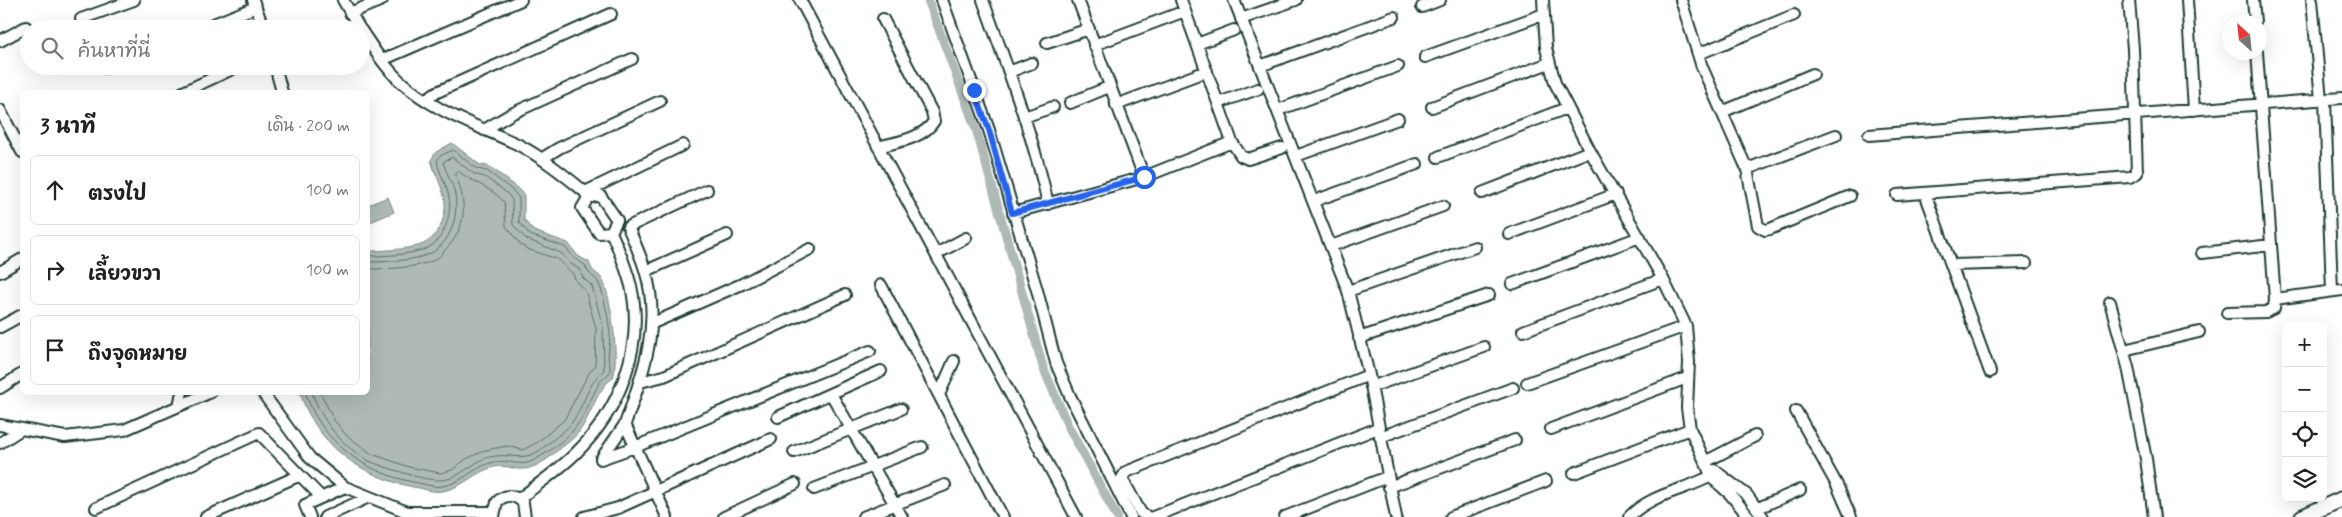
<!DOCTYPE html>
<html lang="th">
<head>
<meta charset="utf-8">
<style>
	:root { --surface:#fff; --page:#f2f2f2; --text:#222; --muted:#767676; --line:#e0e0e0 }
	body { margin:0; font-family:Mynerve,"Playpen Sans Thai",sans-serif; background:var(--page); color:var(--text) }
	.controls { position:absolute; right:15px; bottom:15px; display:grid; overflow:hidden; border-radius:8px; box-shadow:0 5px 20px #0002 }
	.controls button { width:45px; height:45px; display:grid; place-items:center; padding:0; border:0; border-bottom:1px solid var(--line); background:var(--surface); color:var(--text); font:25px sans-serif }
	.compass { position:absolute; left:2222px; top:15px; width:45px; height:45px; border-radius:50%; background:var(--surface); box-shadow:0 5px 20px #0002; rotate:333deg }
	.stop { position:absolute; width:15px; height:15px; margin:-11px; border:4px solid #2563eb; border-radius:50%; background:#fff }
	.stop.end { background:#2563eb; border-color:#fff; box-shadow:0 1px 5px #0008 }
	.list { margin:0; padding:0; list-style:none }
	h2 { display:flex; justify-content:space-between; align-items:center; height:65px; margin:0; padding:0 20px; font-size:21px }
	h2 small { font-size:16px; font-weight:400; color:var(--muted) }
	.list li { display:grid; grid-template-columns:32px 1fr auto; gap:15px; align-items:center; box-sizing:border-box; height:70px; margin:0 10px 10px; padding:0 10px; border:1px solid var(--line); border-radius:8px }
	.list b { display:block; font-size:19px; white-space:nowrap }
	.list em { font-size:16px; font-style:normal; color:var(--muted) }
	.icon { flex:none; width:28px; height:28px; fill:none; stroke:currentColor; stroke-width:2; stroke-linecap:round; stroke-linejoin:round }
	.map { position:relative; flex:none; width:2342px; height:517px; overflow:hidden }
	.search { position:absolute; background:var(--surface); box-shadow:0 5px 20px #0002; left:20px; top:20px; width:350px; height:55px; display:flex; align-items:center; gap:12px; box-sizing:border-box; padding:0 18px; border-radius:28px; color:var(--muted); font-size:19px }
	.panel { position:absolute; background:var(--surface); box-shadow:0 5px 20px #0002; left:20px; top:90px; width:350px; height:305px; border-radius:8px }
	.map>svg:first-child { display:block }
	.water { fill:#afbab7; stroke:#758883 }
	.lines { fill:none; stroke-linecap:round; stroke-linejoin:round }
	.shore { stroke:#596f68; stroke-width:1 }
	.canal { stroke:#afbab7; stroke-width:9 }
	.street-casing { stroke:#1f3d34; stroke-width:14 }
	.secondary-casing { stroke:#1f3d34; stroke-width:18 }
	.street { stroke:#fff; stroke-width:10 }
	.secondary { stroke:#fff; stroke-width:14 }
	.route { stroke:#2563eb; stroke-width:6 }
</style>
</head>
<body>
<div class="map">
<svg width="2342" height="517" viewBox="0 0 2342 517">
	<rect width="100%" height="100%" fill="#fff"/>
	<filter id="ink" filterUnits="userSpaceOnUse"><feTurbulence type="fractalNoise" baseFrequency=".02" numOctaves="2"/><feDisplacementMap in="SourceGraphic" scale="10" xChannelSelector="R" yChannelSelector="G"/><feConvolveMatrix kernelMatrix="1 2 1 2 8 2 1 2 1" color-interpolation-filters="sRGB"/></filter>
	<g filter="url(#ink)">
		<path class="water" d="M452 143 480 165 489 166 514 185 524 195V220L534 231 568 243 578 256 589 262C593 275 597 271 602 279 612 297 619 360 613 378 597 388 591 416 579 432 574 439 558 450 551 456 544 462 532 469 523 469 512 470 507 464 494 467 474 472 464 487 443 491 434 493 422 488 413 487 360 476 317 445 300 393L368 392V251C379 251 416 249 425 243 440 235 448 213 444 196 441 184 434 172 431 160L436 152Z
			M388 197 394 212 368 223V205Z"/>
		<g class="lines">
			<path class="shore" d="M305 392C321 442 364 472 413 482 422 483 434 488 443 486 461 483 472 469 490 463 506 458 520 467 530 462 541 458 568 438 575 428 586 414 591 397 600 382 603 377 608 377 610 371 611 366 608 362 608 356 609 346 611 337 609 326 608 317 603 290 598 282 593 274 590 278 585 265L575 259 565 247 530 235 519 222V198L511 189 487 171 477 169 453 150 440 156 437 161C439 173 447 185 449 197 452 214 444 243 425 249 408 255 385 256 368 256
				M312 392C321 421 343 447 369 461 378 465 389 468 398 471 410 475 426 480 439 480 458 481 472 461 490 457 513 452 524 464 544 447 552 440 564 432 570 425 584 408 587 383 604 370L603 327 592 286 583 278 579 269 571 264 561 253 526 239 513 225 512 200 507 193 485 177 474 174 452 157 443 162C446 173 453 183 455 195 459 216 450 245 429 254 414 261 384 262 368 262
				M320 392 334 420 346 435 372 454 409 467 440 473 452 470 466 459 486 450 507 446 523 450 538 442 564 420 589 373 595 366 596 328 585 290 577 283 573 274 557 259 527 249 520 244 506 226 504 202C491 187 473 183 458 171L455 174C467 202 468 228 444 251 441 255 437 259 432 261 417 268 385 269 368 269"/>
			<path class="canal" d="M928 0 976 129 1043 367 1068 426 1117 517"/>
			<defs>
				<path id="street" d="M253 0 264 29
					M343 0 360 29
					M800 0 1076 517
					M942 0 989 130 1037 290 1056 363 1070 396 1131 517
					M983 0C1007 67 1033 134 1048 204
					M1078 0 1144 177
					M1181 0 1232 142 1241 156 1248 159 1282 148
					M1234 0 1348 291 1369 375 1396 517
					M1543 0 1546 48 1555 83 1590 151 1663 279 1686 326 1689 362 1687 408 1690 429 1708 468 1711 477 1730 494 1749 517
					M1681 0 1702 67 1747 169 1758 226 1765 230 1770 229 1850 196
					M2187 0 2194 110
					M2253 0 2255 22
					M2312 0 2321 100
					M1422 7 1440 0
					M350 13 382 0
					M81 19 134 0
					M1241 19 1296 0
					M201 29 256 7
					M361 30C373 48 385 67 400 81 435 112 476 125 517 144 542 157 563 174 585 192L588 198
					M0 41 26 27
					M1047 43 1089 29
					M1197 44 1234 30
					M1094 45 1185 11
					M2257 52 2275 299 2342 290
					M1698 54 1794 15
					M1425 57 1544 14
					M382 60 521 0
					M275 66 282 92
					M1260 66 1394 17
					M106 68 109 66
					M1009 72 1032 63
					M183 92 239 66
					M425 100 435 93 611 14
					M2325 100 2332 291
					M1070 103 1109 87
					M1218 103 1258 89
					M1116 105 1207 71
					M1432 107 1549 63
					M0 110 22 152
					M1278 110 1398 66
					M1722 112 1813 74
					M1024 117 1053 107
					M484 130 511 114 632 59
					M1869 135 2342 98
					M878 147C896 142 923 139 934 121L932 112 883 19
					M1296 156 1398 119
					M1438 157 1567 108
					M543 158 559 148 660 101
					M1747 169 1836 135
					M585 192 683 145
					M1482 193 1590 151
					M1925 193 1990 372
					M1897 195 2130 177 2137 173 2133 49 2129 0
					M1314 201 1417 164
					M1013 213 1144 177 1232 142
					M1509 234 1616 194
					M1331 246 1443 206
					M2202 253 2271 245
					M936 254 966 238
					M1951 265 2026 263
					M646 271 727 235
					M0 272 22 259
					M1512 284 1640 237
					M881 285 1003 517
					M1348 291 1475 247
					M2110 302 2128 367 2146 459 2154 517
					M2227 313 2266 312 2274 308 2275 299
					M653 323 742 284 810 249
					M0 327 22 315
					M1523 331 1663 279
					M1359 338 1489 295
					M2124 350 2199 332
					M640 382 664 376 845 295
					M1527 383 1686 326
					M1371 387 1484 347
					M0 388 22 374
					M262 392 310 458 345 487 407 512H494
					M831 394 902 517
					M939 395 954 361
					M179 406 182 392
					M1796 411 1837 485 1851 517
					M778 417 881 371
					M625 424 601 459 635 447 870 351
					M0 425 65 437 124 430 211 392
					M1551 429 1687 378
					M1380 437 1513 388
					M0 443 20 430
					M794 452 901 409
					M1705 462 1755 436
					M1714 470 1747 495 1763 517
					M1574 473 1690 429
					M1389 487 1515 440
					M814 489 922 447
					M519 499C538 484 559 470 576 453 619 411 645 347 631 286 626 267 619 250 611 232L617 220 600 195 588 198 582 208 599 233 611 232
					M96 508 259 433 321 497
					M1758 508 1800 490
					M494 516 497 502C505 494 515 494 523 503L525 517
					M206 517 298 476
					M310 517 305 505 345 487
					M325 517 369 497
					M584 517 618 508 771 439
					M667 517 625 424C643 374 662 323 645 270 641 256 634 241 628 227L707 190
					M724 517 795 484
					M863 517 945 485
					M1148 517 1141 513 1122 478 1126 472 1369 375
					M1153 517 1378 428
					M1285 517 1387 477
					M1451 517 1546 481
					M1629 517C1652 492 1691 490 1718 472"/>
				<path id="secondary" d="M2302 517 2342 499"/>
			</defs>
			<use href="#street" class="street-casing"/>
			<use href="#secondary" class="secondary-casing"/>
			<use href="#street" class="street"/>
			<use href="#secondary" class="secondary"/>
		</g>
	</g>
	<g class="lines" filter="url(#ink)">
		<path class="route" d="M974 90 989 130 1012 213 1144 177"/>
	</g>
</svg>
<div class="controls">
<button>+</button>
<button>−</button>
<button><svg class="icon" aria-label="locate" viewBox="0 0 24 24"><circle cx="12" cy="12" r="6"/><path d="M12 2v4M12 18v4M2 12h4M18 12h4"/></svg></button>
<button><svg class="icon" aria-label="layers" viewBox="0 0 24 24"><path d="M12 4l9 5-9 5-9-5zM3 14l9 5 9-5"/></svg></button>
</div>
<svg class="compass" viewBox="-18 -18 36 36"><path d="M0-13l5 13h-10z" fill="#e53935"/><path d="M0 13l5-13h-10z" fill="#767676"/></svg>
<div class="stop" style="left:1144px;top:177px"></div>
<div class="stop end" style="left:974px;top:90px"></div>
<div class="search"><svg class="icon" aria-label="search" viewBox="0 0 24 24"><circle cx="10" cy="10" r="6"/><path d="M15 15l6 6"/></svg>ค้นหาที่นี่</div>
<section class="panel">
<h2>3 นาที<small>เดิน · 200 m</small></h2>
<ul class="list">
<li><svg class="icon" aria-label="ahead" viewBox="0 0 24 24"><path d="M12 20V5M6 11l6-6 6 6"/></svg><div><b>ตรงไป</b></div><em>100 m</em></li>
<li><svg class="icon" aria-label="right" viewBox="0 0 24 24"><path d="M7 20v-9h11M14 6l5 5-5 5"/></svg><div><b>เลี้ยวขวา</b></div><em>100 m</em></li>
<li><svg class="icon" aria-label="arrive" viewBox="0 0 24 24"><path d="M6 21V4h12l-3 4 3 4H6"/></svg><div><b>ถึงจุดหมาย</b></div></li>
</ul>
</section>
</div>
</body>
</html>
